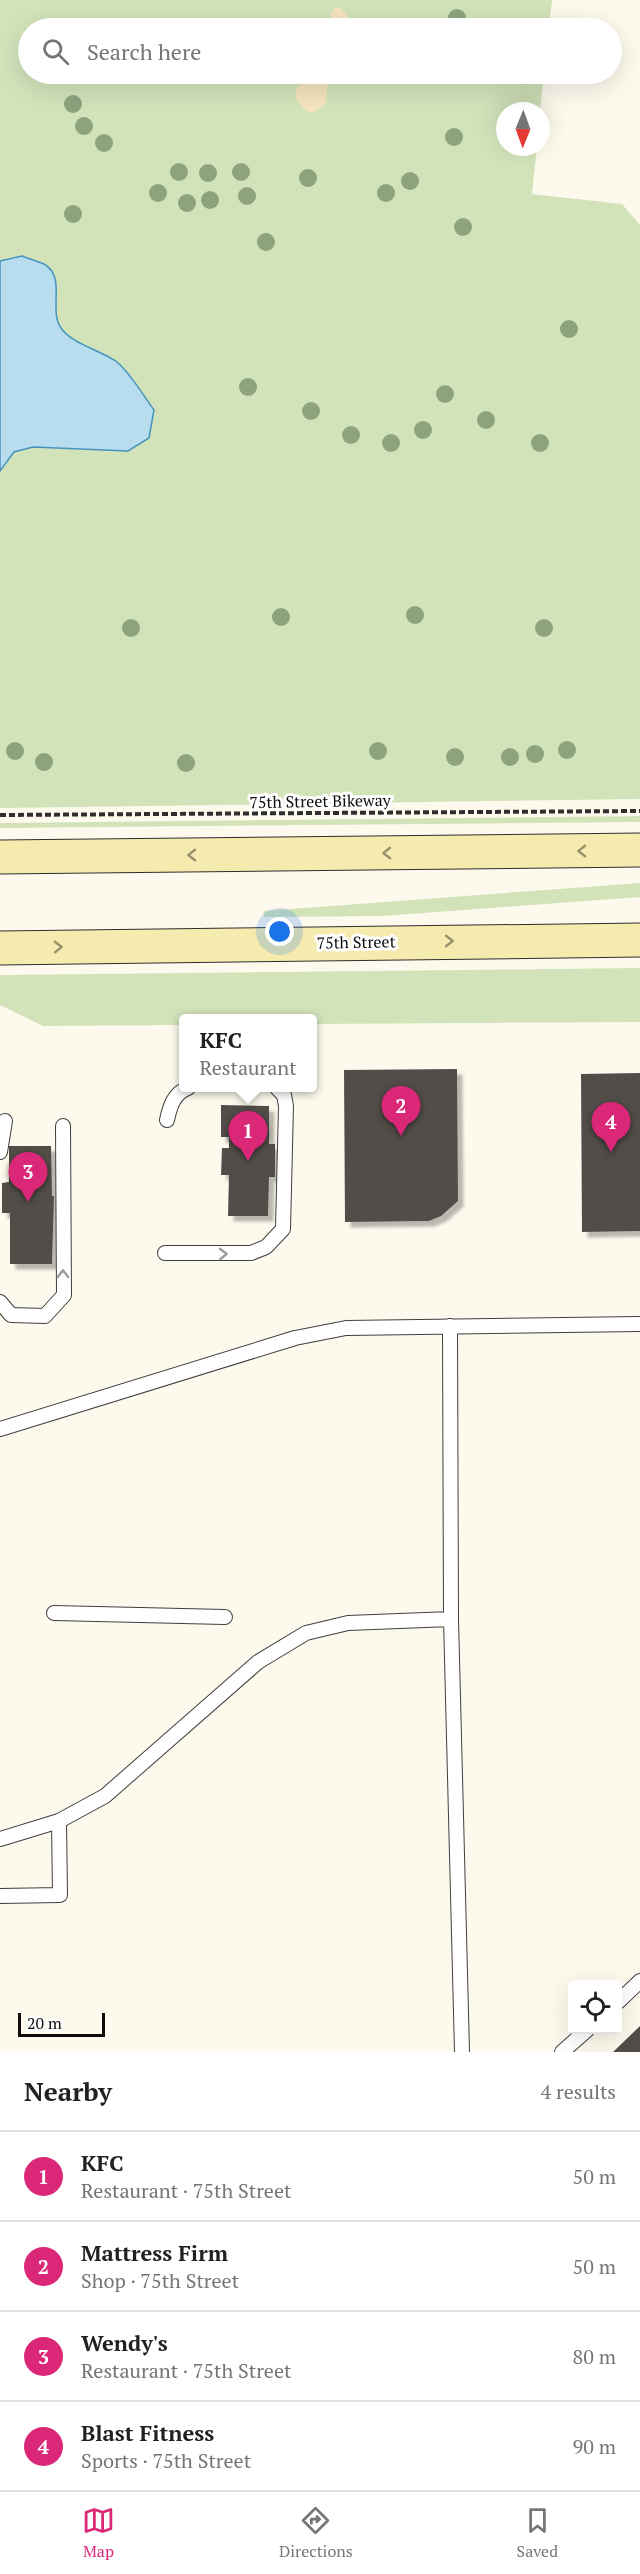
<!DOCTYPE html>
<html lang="en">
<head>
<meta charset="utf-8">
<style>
	:root { --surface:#fff; --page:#f2f2f2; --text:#202124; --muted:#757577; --line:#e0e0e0; --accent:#db2777 }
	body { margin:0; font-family:"PT Serif",serif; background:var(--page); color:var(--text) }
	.controls { position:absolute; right:18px; bottom:18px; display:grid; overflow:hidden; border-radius:6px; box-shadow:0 6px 24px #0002 }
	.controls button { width:54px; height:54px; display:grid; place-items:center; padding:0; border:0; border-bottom:2px solid var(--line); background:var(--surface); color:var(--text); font:30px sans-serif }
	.compass { position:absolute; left:496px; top:102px; width:54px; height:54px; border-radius:50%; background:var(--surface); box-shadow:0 6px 24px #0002; rotate:181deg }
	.scale { position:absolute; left:18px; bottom:15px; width:87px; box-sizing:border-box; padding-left:6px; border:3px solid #0c0c0c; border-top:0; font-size:16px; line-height:21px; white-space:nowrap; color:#0c0c0c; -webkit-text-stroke:4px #fff; paint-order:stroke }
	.you { position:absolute; left:280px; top:932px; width:21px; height:21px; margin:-15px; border:4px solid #fff; border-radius:50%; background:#1a73e8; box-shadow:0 0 0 9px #1a73e833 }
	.badge { display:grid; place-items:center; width:39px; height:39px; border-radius:50%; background:var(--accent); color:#fff; font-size:20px; font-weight:700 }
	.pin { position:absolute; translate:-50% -50px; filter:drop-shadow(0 2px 3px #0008) }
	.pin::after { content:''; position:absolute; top:32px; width:21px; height:18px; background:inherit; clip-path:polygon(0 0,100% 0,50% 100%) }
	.popup { position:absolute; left:179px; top:1014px; width:138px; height:78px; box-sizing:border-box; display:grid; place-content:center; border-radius:6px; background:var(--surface); filter:drop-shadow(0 2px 4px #0005); font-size:20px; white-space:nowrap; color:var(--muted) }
	.popup b { font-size:22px; color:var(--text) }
	.popup::after { content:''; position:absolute; left:50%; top:100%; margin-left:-12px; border:12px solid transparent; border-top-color:var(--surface) }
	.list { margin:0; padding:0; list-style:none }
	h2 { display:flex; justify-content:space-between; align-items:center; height:78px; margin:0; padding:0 24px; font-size:26px }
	h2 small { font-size:20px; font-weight:400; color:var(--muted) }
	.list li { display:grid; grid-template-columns:39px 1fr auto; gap:18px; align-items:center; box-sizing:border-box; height:90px; padding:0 24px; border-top:2px solid var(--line) }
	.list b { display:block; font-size:22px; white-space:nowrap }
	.list p { margin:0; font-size:20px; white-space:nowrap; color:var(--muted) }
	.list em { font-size:20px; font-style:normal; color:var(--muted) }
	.icon { flex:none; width:33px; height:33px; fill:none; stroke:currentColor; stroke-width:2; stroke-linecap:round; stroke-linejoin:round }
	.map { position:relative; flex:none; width:640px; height:2052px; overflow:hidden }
	.search { position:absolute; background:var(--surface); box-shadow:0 6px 24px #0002; left:18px; right:18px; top:18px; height:66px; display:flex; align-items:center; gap:15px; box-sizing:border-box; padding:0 21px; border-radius:33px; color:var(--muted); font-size:22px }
	.sheet { height:438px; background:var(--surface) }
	nav { display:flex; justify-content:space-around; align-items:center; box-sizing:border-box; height:84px; border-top:2px solid var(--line); background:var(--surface); font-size:16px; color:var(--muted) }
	nav a { display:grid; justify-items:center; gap:3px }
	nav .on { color:var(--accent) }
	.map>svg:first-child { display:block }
	.green { fill:#d2e3ba }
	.sand { fill:#f4e5be }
	.water { fill:#b7ddef; stroke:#4694be; stroke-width:1.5 }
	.building { fill:#534d49; filter:url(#shadow) }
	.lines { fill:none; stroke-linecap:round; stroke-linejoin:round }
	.service-casing { stroke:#3f3f3f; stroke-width:16 }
	.secondary-casing { stroke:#2e2e2e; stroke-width:35 }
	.path { stroke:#2e2e2e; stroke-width:4; stroke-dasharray:6 3; stroke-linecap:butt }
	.service { stroke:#fff; stroke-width:14 }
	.secondary { stroke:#f6ebae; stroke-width:33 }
	.tree { fill:#8da37e }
	.oneway { stroke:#98926d }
	.oneway2 { stroke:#9e9e9e }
	.labels { text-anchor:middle; stroke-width:6; stroke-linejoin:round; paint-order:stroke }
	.street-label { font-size:16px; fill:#0c0c0c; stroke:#fff }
</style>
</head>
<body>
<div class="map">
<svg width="640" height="2052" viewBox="0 0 640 2052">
	<defs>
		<filter id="shadow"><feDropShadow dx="5.5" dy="5.5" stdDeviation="1.5" flood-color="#0004"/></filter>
	</defs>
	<rect width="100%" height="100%" fill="#fdf9ed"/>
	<path class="green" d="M0 0H552L549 28H28V74H544L540 111H505V147H537L532 194 622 204 640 225V799L0 808Z
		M640 816V822L0 828V823Z
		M640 883V897L383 916 264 917 263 911Z
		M640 968V1022L313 1024 312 1018H184L183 1025 43 1026 0 1005V975Z"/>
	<path class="sand" d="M336 7 341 8 353 23C365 24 373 14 383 28H338L331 22V14Z
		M311 74H333L327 90 326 103 314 113 306 111 295 97 297 87Z"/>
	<path class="water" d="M22 256C29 259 37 261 44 264 67 277 48 310 61 328 73 345 101 350 117 362 131 374 143 395 154 410L149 438 128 451 33 447 14 452 0 471V261Z"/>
	<path class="building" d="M457 1069 458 1201 441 1216 429 1221 345 1222 344 1070Z
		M640 1073V1231L582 1232 581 1074Z
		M221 1105 269 1106V1144H275V1177H269L268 1216H228L229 1175H221L222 1148H229V1137H221Z
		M9 1146H51L52 1196H54L52 1264H10V1213H2V1183L9 1182Z
		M640 2026V2052H613Z"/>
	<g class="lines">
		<defs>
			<path id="service" d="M167 1120C170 1106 174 1093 188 1088
				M0 1152 5 1121
				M165 1253H251L266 1247 283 1229 286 1106 284 1095 277 1088
				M0 1302 11 1315 45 1316 64 1295 63 1126
				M450 1326 451 1619 462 2052
				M0 1429 295 1338 346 1328 640 1324
				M54 1613 225 1617
				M0 1839 59 1821 105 1796 258 1662 306 1633 348 1623 451 1619
				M0 1896 60 1895 59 1821
				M618 2002 640 1981
				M562 2052 587 2030"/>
			<path id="secondary" d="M0 857 640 850
				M0 948 640 940"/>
		</defs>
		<use href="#service" class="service-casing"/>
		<use href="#secondary" class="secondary-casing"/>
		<path class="path" d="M0 815 640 811"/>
		<use href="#service" class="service"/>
		<use href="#secondary" class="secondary"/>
	</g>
	<g class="tree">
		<circle cx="457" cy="18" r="9"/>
		<circle cx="73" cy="104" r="9"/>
		<circle cx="84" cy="126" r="9"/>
		<circle cx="454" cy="137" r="9"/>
		<circle cx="104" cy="143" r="9"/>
		<circle cx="179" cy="172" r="9"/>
		<circle cx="241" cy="172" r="9"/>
		<circle cx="208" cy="173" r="9"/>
		<circle cx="308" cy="178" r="9"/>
		<circle cx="410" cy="181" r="9"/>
		<circle cx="158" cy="193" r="9"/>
		<circle cx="386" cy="193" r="9"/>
		<circle cx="247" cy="196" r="9"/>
		<circle cx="210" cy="200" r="9"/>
		<circle cx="187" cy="203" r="9"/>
		<circle cx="73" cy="214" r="9"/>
		<circle cx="463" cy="227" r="9"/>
		<circle cx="266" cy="242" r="9"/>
		<circle cx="569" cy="329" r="9"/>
		<circle cx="248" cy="387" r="9"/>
		<circle cx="445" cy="394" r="9"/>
		<circle cx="311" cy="411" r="9"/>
		<circle cx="486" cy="420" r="9"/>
		<circle cx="423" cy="430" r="9"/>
		<circle cx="351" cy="435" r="9"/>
		<circle cx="391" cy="443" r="9"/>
		<circle cx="540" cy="443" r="9"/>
		<circle cx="415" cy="615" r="9"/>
		<circle cx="281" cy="617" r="9"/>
		<circle cx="131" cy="628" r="9"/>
		<circle cx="544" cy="628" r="9"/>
		<circle cx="567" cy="750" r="9"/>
		<circle cx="15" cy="751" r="9"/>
		<circle cx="378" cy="751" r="9"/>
		<circle cx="535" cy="754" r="9"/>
		<circle cx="455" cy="757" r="9"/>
		<circle cx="510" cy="757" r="9"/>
		<circle cx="44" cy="762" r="9"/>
		<circle cx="186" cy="763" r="9"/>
	</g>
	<defs><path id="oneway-chevron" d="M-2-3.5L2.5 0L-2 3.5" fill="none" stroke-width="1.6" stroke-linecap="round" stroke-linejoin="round" transform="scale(1.5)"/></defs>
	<g class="oneway">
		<use href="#oneway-chevron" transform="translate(582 851) rotate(179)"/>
		<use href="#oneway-chevron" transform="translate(387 853) rotate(179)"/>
		<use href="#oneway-chevron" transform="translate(192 855) rotate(179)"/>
		<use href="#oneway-chevron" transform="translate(449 941)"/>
		<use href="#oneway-chevron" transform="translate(58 947) rotate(-1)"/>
	</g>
	<g class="oneway2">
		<use href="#oneway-chevron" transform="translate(223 1254) rotate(-1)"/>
		<use href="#oneway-chevron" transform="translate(63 1274) rotate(-90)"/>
	</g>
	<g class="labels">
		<g class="street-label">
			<text transform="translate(320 801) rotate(-1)" y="6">75th Street Bikeway</text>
			<text transform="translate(356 942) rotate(-1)" y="6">75th Street</text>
		</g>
	</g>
</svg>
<div class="controls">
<button><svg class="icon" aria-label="locate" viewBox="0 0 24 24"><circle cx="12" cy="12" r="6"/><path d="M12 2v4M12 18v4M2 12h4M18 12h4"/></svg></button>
</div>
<svg class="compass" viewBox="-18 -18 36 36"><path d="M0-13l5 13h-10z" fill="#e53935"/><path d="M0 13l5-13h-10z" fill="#757577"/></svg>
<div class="scale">20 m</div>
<div class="you"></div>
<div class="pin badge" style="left:248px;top:1161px">1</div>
<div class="popup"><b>KFC</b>Restaurant</div>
<div class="pin badge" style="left:401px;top:1136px">2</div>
<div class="pin badge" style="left:28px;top:1202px">3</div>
<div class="pin badge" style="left:611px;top:1152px">4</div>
<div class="search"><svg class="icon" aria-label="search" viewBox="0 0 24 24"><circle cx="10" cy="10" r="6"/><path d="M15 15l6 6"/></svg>Search here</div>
</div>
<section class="sheet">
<h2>Nearby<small>4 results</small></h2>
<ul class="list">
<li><span class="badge">1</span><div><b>KFC</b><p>Restaurant · 75th Street</p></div><em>50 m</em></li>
<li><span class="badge">2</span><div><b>Mattress Firm</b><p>Shop · 75th Street</p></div><em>50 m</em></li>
<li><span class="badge">3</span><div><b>Wendy's</b><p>Restaurant · 75th Street</p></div><em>80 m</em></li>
<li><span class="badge">4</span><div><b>Blast Fitness</b><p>Sports · 75th Street</p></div><em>90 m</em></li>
</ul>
</section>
<nav>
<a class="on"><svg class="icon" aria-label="map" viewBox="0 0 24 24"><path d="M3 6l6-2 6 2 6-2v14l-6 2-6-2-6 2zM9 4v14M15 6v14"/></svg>Map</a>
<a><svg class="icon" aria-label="directions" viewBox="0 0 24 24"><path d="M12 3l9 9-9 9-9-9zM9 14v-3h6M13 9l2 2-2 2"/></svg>Directions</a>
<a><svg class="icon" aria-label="saved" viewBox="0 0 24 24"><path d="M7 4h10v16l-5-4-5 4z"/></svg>Saved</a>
</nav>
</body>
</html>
